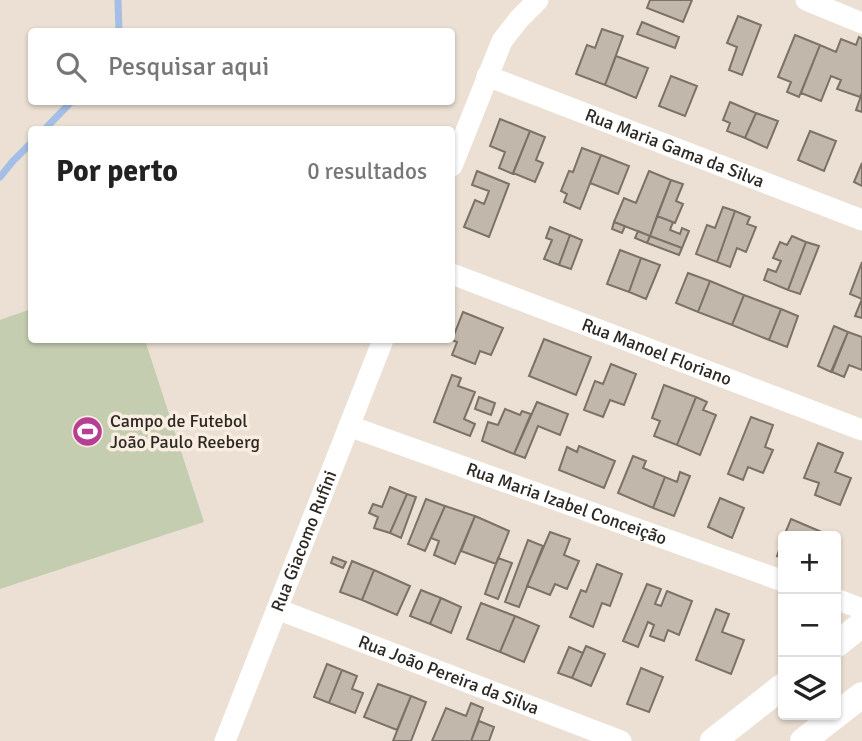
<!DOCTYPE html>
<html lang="pt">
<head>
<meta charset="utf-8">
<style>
	:root { --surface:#fff; --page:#f2f2f2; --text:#222; --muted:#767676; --line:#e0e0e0 }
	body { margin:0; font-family:Signika,sans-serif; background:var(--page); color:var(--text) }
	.controls { position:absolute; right:21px; bottom:21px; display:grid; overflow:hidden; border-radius:7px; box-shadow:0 2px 5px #0004 }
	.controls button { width:63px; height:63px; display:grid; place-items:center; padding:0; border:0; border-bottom:2px solid var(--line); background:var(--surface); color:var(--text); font:35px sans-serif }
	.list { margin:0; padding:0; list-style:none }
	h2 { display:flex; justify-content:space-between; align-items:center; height:91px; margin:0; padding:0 28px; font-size:30px }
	h2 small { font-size:23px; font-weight:400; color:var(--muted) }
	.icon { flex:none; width:38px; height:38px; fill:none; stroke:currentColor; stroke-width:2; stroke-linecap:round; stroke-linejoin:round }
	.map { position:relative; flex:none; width:862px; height:741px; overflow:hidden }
	.search { position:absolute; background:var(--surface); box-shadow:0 2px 5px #0004; left:28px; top:28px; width:427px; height:77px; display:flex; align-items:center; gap:18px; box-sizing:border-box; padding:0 24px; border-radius:7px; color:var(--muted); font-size:26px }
	.panel { position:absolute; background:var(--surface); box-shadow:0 2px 5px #0004; left:28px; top:126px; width:427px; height:217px; border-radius:7px }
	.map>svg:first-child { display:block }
	.green { fill:#c5cdb1 }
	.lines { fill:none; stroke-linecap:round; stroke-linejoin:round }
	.stream { stroke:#a4bee5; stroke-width:7 }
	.building { fill:#c2b7ab; stroke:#7b7166; stroke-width:2 }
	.minor { stroke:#fff; stroke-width:21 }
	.tertiary { stroke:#fff; stroke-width:26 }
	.labels { text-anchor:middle; stroke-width:7; stroke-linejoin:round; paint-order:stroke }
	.street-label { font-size:18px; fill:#2c2823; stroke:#f8ede0 }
	.poi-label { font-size:18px; fill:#2c2823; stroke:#f8ede0; text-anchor:start }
</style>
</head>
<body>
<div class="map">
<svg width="862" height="741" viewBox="0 0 862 741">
	<rect width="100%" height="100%" fill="#ebe0d3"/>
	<path class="green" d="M31 309 32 340H145L204 522 0 589V320Z"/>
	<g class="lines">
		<path class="stream" d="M118 0 119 32
			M44 130 71 102
			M0 177 13 161 32 142"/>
	</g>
	<path class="building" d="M650 0H692L683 22 647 8Z
		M738 16 761 25 742 75 729 70 737 47 727 43Z
		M642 22 679 37 675 48 637 34Z
		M602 29 623 36 605 85 576 74 587 45 595 48Z
		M795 35 820 45 799 97 787 92 791 82 778 77Z
		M859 37 862 39V93L860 97 837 89 841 80 831 76 821 101 801 93 820 45 836 52 841 39 856 45Z
		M616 56 648 68 636 98 605 85Z
		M671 76 697 86 685 116 659 106Z
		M862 93V112L856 110Z
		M730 102 756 113 745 138 727 131 730 123 723 120Z
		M756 113 778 121 767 148 745 138Z
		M500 119 530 131 513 174 499 168 505 152 490 146Z
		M530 131 545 137 536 160 543 163 535 182 513 173Z
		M810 131 836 141 824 171 798 160Z
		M582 148 601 155 580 209 564 202 567 194 561 191 569 171 573 172Z
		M601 155 629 166 618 194 590 183Z
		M862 163V186L854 182Z
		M477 171 509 184 489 237 464 227 475 200 484 204 489 191 472 185Z
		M649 171 671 180 650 236 614 222 624 198 636 203Z
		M671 180 683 184 676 201 683 204 675 223 657 216Z
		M723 207 735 211 717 262 696 254 707 225 715 228Z
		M735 211 750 217 747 224 756 227 746 252 737 248 730 267 717 262Z
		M657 216 673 222 670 230 680 234 682 228 689 231 682 248 650 236Z
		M614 222 625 226 622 233 612 229Z
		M550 227 570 235 559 265 544 259 552 240 546 238Z
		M638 231 650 236 647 243 635 238Z
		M570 235 582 240 571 269 559 265Z
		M650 236 682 248 679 255 647 243Z
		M792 236 806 242 788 290 764 280 768 269 776 272 781 261 773 258 780 242 787 245Z
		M806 242 819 246 800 294 788 290Z
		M620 250 641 258 629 292 607 284Z
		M641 258 660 265 646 299 629 292Z
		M862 262V299L850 294Z
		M688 273 710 281 698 312 676 303Z
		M710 281 744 295 732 325 698 312Z
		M744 295 781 309 769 340 732 325Z
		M862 299V318L855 316Z
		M781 309 798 316 787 347 769 340Z
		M463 312 503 328 491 355 480 351 475 364 452 355 457 342 452 340Z
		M834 326 848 332 831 372 818 366Z
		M848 332 862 337V370L849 365 844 377 832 372Z
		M544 339 591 357 576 395 529 376Z
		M611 364 636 374 624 405 610 400 603 417 584 410 595 381 603 384Z
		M452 375 461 378 458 386 475 392 464 419 475 424 470 436 434 422Z
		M664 385 696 397 677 445 654 436 660 421 652 418Z
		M479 397 495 403 491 415 475 409Z
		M696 397 707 402 703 410 716 415 700 455 677 445Z
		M537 402 568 414 560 435 538 426 525 458 514 454Z
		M505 409 520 415 522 411 531 414 514 454 482 441 488 422 498 425Z
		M751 417 773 425 765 447 773 450 763 473 748 467 743 480 728 474Z
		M818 443 843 453 835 472 851 478 840 505 815 495 819 483 804 478Z
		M579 446 615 461 604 488 559 470 567 447 577 452Z
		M633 456 646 461 643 468 665 477 653 508 618 493Z
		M680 472 690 476 674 516 653 508 665 477 677 482Z
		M390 487 407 494 390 533 374 528 378 517 369 513 373 504 382 507Z
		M407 494 416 497 401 538 390 533Z
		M720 498 744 508 732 538 708 527Z
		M426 499 445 506 425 551 408 544Z
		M445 506 475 516 455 564 434 555 439 541 431 538Z
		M475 516 509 531 496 564 461 551Z
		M791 519 831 536H784Z
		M550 532 570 539 564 555 579 561 567 589 555 584 550 595 527 586Z
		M783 539V558L777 556Z
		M528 540 543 546 519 607 505 602Z
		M333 557 346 562 343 568 331 563Z
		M498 558 512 563 498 599 485 594Z
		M352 561 374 570 362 600 340 592Z
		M597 564 622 574 610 606 602 603 593 627 570 617 581 590 586 592Z
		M374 570 410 586 397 615 362 600Z
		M647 584 661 589 655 604 661 606 667 591 692 601 679 635 668 630 664 641 650 636 654 625 648 622 638 647 623 641Z
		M421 590 441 598 430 624 410 616Z
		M441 598 461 607 451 633 430 624Z
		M481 603 515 616 500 652 467 639Z
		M716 609 729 614 722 632 744 640 731 674 696 660Z
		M515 616 539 626 524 662 500 652Z
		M586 646 605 654 591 686 572 678Z
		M569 647 583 653 572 678 558 673Z
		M327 664 342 670 329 703 314 697Z
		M641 668 663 677 649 712 627 704Z
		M342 670 357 676 352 689 363 693 355 713 329 703Z
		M378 684 411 696 397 730 364 717Z
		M411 696 426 702 411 741H393Z
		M471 703 483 708 471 741H432L446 708 466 716Z
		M479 721 494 727 489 741H471Z"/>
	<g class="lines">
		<g class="minor">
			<path d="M806 0 862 23"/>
			<path id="s1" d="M487 76 862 220"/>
			<path d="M452 166 502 41 519 19 538 0"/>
			<path id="s2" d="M452 274 862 430"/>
			<path id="s3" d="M349 426 783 581"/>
			<path d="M836 599 862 609"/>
			<path id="s4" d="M277 609 621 741"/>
			<path id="s5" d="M225 741 383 340"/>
		</g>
		<path class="tertiary" d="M836 645 862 624
			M713 741 783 686
			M803 741 862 695"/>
	</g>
	<defs>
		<symbol id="stadium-disc" viewBox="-11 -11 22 22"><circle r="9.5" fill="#b63e93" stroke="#f8ede0"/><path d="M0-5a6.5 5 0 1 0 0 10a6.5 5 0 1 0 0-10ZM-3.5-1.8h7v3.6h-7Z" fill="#fff"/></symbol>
	</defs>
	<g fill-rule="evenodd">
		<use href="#stadium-disc" x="70" y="414" width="35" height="35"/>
	</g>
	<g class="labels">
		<g class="street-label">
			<text dy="6" stroke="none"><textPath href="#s1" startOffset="201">Rua Maria Gama da Silva</textPath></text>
			<text dy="6" stroke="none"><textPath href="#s2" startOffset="219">Rua Manoel Floriano</textPath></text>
			<text dy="6" stroke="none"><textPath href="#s3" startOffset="231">Rua Maria Izabel Conceição</textPath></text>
			<text dy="6" stroke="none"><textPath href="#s5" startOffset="215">Rua Giacomo Rufini</textPath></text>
			<text dy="6" stroke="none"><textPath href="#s4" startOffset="184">Rua João Pereira da Silva</textPath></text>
		</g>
		<g class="poi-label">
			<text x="110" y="427">Campo de Futebol<tspan x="110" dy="21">João Paulo Reeberg</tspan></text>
		</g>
	</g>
</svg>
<div class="controls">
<button>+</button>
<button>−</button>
<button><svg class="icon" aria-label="layers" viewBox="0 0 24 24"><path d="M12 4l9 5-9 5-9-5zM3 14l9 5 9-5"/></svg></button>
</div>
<div class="search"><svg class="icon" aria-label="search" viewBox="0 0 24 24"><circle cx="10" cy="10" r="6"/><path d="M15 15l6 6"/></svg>Pesquisar aqui</div>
<section class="panel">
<h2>Por perto<small>0 resultados</small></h2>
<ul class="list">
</ul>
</section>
</div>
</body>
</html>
